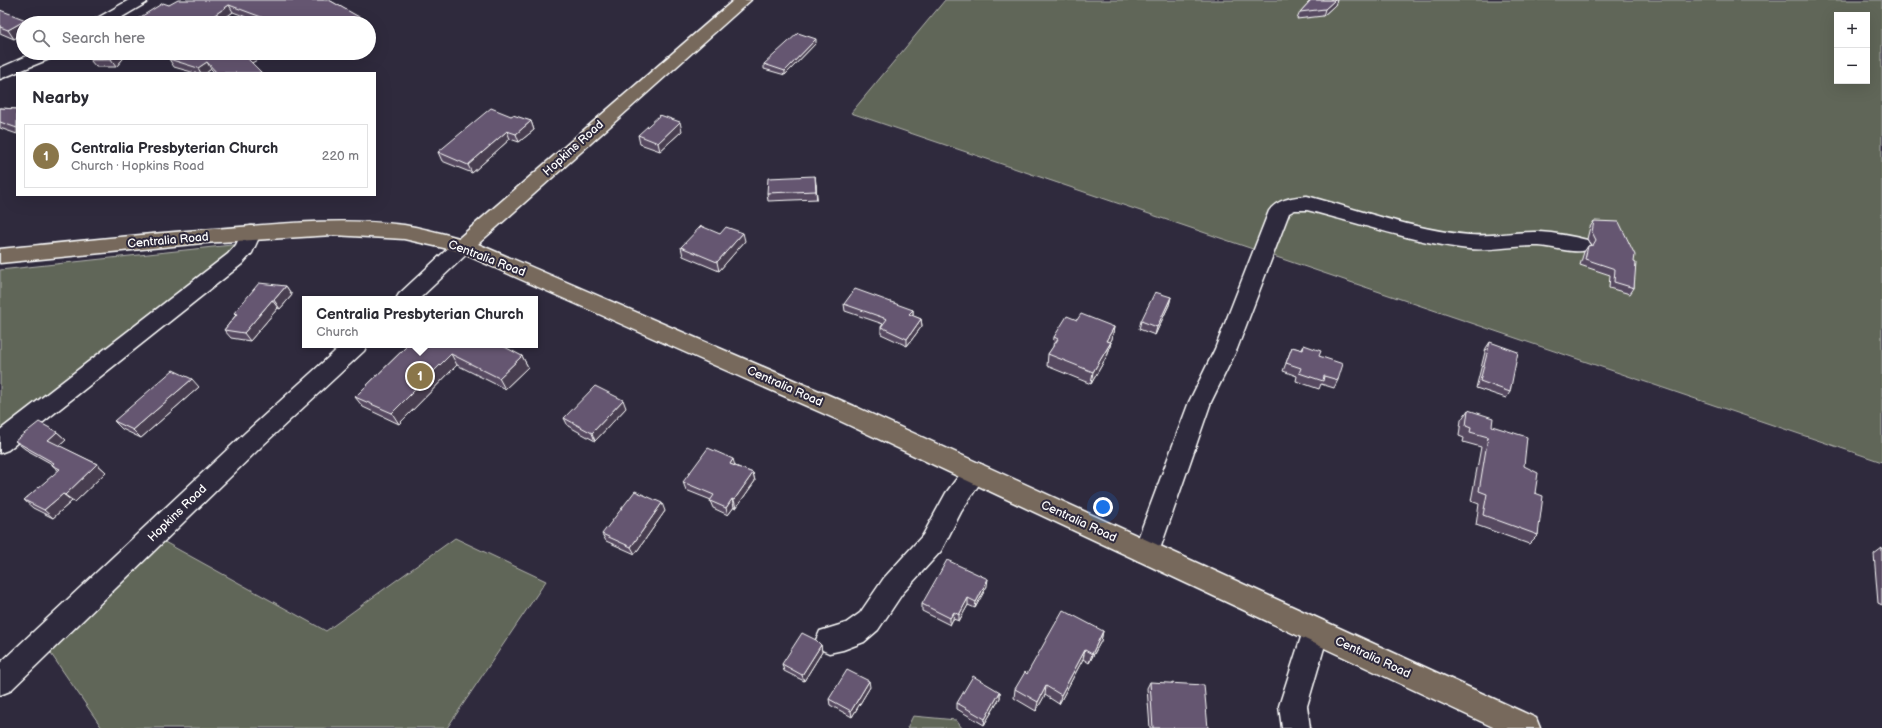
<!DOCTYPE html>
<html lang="en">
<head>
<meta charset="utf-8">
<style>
	:root { --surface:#fff; --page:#f2f2f3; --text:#2b2b33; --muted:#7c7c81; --line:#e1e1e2; --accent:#8a764a }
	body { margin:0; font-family:"Balsamiq Sans",sans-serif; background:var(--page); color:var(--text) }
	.controls { position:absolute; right:12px; top:12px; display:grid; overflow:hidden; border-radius:0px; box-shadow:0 4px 16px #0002 }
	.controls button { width:36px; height:36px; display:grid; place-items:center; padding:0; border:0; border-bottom:1px solid var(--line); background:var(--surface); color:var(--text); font:20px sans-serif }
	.you { position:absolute; left:1103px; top:507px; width:14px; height:14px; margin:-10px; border:3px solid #fff; border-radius:50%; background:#1a73e8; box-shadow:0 0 0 6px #1a73e833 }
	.badge { display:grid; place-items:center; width:26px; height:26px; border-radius:50%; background:var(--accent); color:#fff; font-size:13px; font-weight:700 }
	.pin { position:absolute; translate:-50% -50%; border:2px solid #fff; box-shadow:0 1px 4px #0006 }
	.popup { position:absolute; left:302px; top:296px; width:236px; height:52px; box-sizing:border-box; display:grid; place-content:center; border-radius:0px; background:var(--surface); filter:drop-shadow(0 1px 3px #0005); font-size:13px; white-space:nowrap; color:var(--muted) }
	.popup b { font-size:15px; color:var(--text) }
	.popup::after { content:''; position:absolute; left:50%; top:100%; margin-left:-8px; border:8px solid transparent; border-top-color:var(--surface) }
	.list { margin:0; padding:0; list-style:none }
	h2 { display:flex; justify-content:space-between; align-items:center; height:52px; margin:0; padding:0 16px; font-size:17px }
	h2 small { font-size:13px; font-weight:400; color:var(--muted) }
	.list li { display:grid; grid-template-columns:26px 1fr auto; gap:12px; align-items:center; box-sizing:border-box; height:64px; margin:0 8px 8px; padding:0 8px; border:1px solid var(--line); border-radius:0px }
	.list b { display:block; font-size:15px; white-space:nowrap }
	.list p { margin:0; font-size:13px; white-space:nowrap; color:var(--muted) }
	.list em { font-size:13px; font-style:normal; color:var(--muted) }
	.icon { flex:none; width:22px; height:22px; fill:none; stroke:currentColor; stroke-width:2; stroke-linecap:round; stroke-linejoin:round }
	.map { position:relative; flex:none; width:1882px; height:728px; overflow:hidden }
	.search { position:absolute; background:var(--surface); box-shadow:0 4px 16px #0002; left:16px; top:16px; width:360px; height:44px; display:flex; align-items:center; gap:10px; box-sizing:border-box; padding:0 14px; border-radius:22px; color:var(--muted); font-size:15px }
	.panel { position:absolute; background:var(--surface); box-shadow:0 4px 16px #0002; left:16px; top:72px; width:360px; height:124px; border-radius:0px }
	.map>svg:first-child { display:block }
	.green { fill:#616659; stroke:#b0b2ac; fill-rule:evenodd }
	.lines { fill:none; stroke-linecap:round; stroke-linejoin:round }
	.minor-casing { stroke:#fff; stroke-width:3 }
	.major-casing { stroke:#fff; stroke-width:3 }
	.minor { fill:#2f2a3d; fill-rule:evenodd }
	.major { fill:#77695c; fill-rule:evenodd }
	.wall { fill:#574a61; stroke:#fff }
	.shaded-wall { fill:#473c4f; stroke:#fff }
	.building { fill:#655671; stroke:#fff }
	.labels { text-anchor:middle; stroke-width:4; stroke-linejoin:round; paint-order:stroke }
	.street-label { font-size:12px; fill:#fff; stroke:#2f2a3d }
</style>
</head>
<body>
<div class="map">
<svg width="1882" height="728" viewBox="0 0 1882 728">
	<rect width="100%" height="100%" fill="#2f2a3d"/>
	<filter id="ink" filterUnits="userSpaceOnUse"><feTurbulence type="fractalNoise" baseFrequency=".025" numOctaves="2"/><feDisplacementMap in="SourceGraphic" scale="8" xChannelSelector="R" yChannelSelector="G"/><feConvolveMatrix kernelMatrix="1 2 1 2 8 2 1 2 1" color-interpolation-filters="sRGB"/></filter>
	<g filter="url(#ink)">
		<path class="green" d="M945 0H1882V462L851 113ZM1837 15H1867V81H1837Z
			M241 244 238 250 0 435V270Z
			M455 538 546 581 447 728H102L47 648 161 540 326 631Z
			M913 716 956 720 962 728H907Z"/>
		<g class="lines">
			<defs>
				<path id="minor" d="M129 0H148L146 3 112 23H92L94 20Z
					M34 53H56L54 57 0 79V68Z
					M1307 196C1360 210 1415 230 1469 235 1493 237 1516 231 1539 232 1555 233 1572 236 1587 240L1590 245 1587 250C1572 254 1555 247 1539 246 1516 245 1493 251 1469 249 1416 243 1359 223 1307 210H1295L1289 213 1237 349 1211 402 1159 552 1155 560 1146 563 1137 560 1133 552 1189 402 1215 349 1269 211C1277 199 1294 197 1307 196Z
					M251 226 258 228 261 233 252 253 242 264 8 450 0 453V430L228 254 236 245 244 228Z
					M463 239 470 241 473 246 470 251 419 299H396L399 294 456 241Z
					M342 345H367L364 351 262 446 10 691 0 695V663L246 432Z
					M975 462 983 465 987 472 961 512 941 551 902 594 878 630 864 642 843 650 829 653 820 649 816 640 820 631 846 623 860 613 884 578 923 535 946 493 967 465Z
					M1316 618 1325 622 1329 631 1307 706 1310 728H1282L1279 706 1303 631 1307 622Z"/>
				<path id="major" d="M734 0H751L478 244 854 406 1536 718 1540 728H1495L838 420 457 251 404 239 333 235 203 243 0 263V249C71 242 142 234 214 229 277 224 340 217 404 225 422 228 441 233 459 238Z"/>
			</defs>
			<use href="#minor" class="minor-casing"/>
			<use href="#major" class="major-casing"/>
			<use href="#minor" class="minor"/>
			<use href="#major" class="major"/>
		</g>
		<path class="wall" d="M329 0 368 23H262L233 12 218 23H131L169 5Z
			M1311 0H1337L1335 5 1323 16 1297 19 1300 12Z
			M0 10 14 39 0 33Z
			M369 24 372 30 369 29Z
			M816 43 785 75 764 69V64Z
			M96 53H128L116 67H96L90 60Z
			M169 59 252 63 262 73H215L211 69 206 73H195L174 67Z
			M0 108 17 109V134L0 128Z
			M511 116 531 121 534 130 519 142 510 139 472 173 442 161 438 152Z
			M682 131 660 151 640 144 638 135Z
			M816 184 817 199 768 201 767 193Z
			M1594 221 1634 262V288L1630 294 1609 288 1610 275 1580 265 1584 252 1588 246 1591 245 1587 239 1590 227Z
			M720 234 745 241 719 271 683 256 681 247Z
			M286 286 292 295 280 309 278 308 250 341 231 338 224 330 236 315 234 313Z
			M1171 297 1169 305 1155 335 1139 329 1141 321Z
			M844 304 913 310V316L921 319 922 326 907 346 881 334V327L883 324 845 311Z
			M1077 320 1114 327 1112 339 1110 342H1111L1108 354 1091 384 1047 366 1048 354 1053 347 1054 337Z
			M1490 342 1510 392 1506 398 1476 388 1486 348Z
			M408 345 522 356 528 367 505 389 457 365 399 424 363 407 355 397Z
			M1304 345 1319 356 1338 380 1334 388 1321 384 1319 389 1296 381 1297 376 1283 371 1292 347 1302 350Z
			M199 387 141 438 122 429 114 421Z
			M626 408 595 441 568 426 564 418Z
			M1468 410 1492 426 1524 466 1535 493 1538 535 1529 544 1476 525 1479 504 1471 501 1481 447 1463 442 1464 438 1459 436 1461 420Z
			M57 432 66 440 59 446 97 464 106 472 75 502 72 501 53 518 33 508 24 500 59 471 52 465V464L25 449 15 441Z
			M735 466 753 473 755 481 736 508 734 507 728 515 713 508 710 501 711 500 686 490 683 482Z
			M665 511 635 554 606 541 602 534Z
			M1882 548V605L1878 603 1874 554Z
			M987 586 975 608 968 605 959 621 953 619 950 625 922 611V604Z
			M1103 631 1101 641 1089 663 1083 659 1059 704 1045 695 1036 711 1014 698 1015 689 1027 674Z
			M821 645 822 652 804 681 784 671 782 664Z
			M1150 682 1208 728H1150L1147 688Z
			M870 687 852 717 830 705 829 699Z
			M1000 692V698L984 725 957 709V703Z"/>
		<path class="shaded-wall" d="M1335 0H1337L1335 5 1323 16 1325 9Z
			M229 5 233 12 218 23H203Z
			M324 19 326 23H317Z
			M26 20 28 23H23V34L14 39 8 30Z
			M816 39V43L785 75V71Z
			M117 53H128L116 67 111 60Z
			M253 53H270L250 64 246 57Z
			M207 62 211 69 206 73H201L198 68Z
			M531 121 534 130 519 142 516 134Z
			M680 122 682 131 660 151 658 143Z
			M507 131 510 139 472 173 468 165Z
			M815 176 816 184 817 199 816 191Z
			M743 233 745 241 719 271 717 262Z
			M286 286 292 295 280 309 274 300Z
			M1171 297 1169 305 1155 335 1157 327Z
			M272 300 278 308 250 341 244 333Z
			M913 310V317L909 314Z
			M921 319 922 326 907 346V339Z
			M1114 327 1112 339 1104 353 1106 341Z
			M1111 342 1108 354 1091 384 1093 372Z
			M451 354 457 365 399 424 392 413Z
			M522 356 528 367 505 389 499 378Z
			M192 379 199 387 141 438 133 430Z
			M623 400 626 408 595 441 592 433Z
			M57 432 66 440 57 448 48 440Z
			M733 459 735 466 730 464Z
			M97 464 106 472 75 502 65 495Z
			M753 473 755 481 736 508 734 500Z
			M63 494 72 501 53 518 44 510Z
			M732 499 734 507 728 515 726 508Z
			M662 503 665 511 635 554 631 547Z
			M988 579 987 586 975 608 976 602Z
			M968 598V605L959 621V615Z
			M954 612 953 619 950 625V618Z
			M1103 631 1101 641 1089 663 1092 654Z
			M821 645 822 652 804 681 802 675Z
			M1085 650 1083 659 1059 704 1061 695Z
			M869 681 870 687 852 717 851 711Z
			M1046 686 1045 695 1036 711 1038 702Z
			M1000 692V698L984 725 985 719Z"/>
		<path class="building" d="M178 0H329L368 22 324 19 317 23H269L272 21 229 5 203 23H131L163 3 169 5Z
			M1311 0H1335L1325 9 1300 12Z
			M0 10 26 20 8 30 0 27Z
			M798 33 816 39 785 71 764 64Z
			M96 53H117L111 60H90Z
			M178 53H253L246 57 261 72 259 73H217L207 62 198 68 169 59Z
			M0 108 17 109V128L0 122Z
			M491 108 511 116 513 115 531 121 516 134 507 131 468 165 438 152Z
			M660 115 680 122 658 143 638 135Z
			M815 176 816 191 767 193 768 178Z
			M1594 221 1619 222 1635 255 1634 262 1636 263 1634 288 1614 282 1615 269 1585 259 1588 246 1593 245 1596 240 1592 232Z
			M701 226 720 234 726 227 743 233 717 262 681 247Z
			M259 283 286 286 274 300H272L244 333 224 330 237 314 234 313Z
			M855 289 913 310 909 314 921 319 907 339 881 327 887 319 844 304Z
			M1155 292 1171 297 1157 327 1141 321Z
			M1081 314 1114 327 1106 341 1111 342 1093 372 1048 354 1058 339 1054 337 1067 316 1077 320Z
			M1490 342 1518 352 1510 392 1480 381Z
			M408 345H501L522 356 499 378 451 354 392 413 355 397Z
			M1304 345 1321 351 1319 356 1343 364 1338 380 1324 376 1323 381 1299 373 1301 368 1286 363 1292 347 1303 350Z
			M173 370 192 379 133 430 114 421Z
			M595 386 623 400 592 433 564 418Z
			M1468 410 1493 418 1492 426 1527 437 1524 466 1538 473 1535 493 1543 496 1538 535 1483 515 1487 494 1479 491 1488 437 1470 432 1471 428 1466 426Z
			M39 422 57 432 48 440 97 464 65 495 63 494 44 510 24 500 60 469 52 465 54 463 15 441Z
			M708 448 733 459 730 464 753 473 734 500 732 499 726 508 710 501 714 495 683 482Z
			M635 491 662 503 631 547 602 534Z
			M947 560 988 579 976 602 968 598 959 615 954 612 950 618 922 604Z
			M1063 610 1103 631 1092 654 1085 650 1061 695 1046 686 1038 702 1015 689 1025 672 1027 674Z
			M802 633 816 640 821 645 802 675 782 664Z
			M847 670 869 681 851 711 829 699Z
			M973 676 1000 692 985 719 957 703Z
			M1150 682 1204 685 1208 728H1153Z"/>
	</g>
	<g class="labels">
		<g class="street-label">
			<text transform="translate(573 148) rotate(-42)" y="4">Hopkins Road</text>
			<text transform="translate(168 240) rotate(-5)" y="4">Centralia Road</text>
			<text transform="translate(487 258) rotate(21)" y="4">Centralia Road</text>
			<text transform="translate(785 386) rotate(24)" y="4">Centralia Road</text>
			<text transform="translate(177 513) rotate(-44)" y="4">Hopkins Road</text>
			<text transform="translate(1079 521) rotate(25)" y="4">Centralia Road</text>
			<text transform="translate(1373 657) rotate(25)" y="4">Centralia Road</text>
		</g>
	</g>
</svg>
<div class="controls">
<button>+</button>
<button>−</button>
</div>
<div class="you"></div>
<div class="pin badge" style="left:420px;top:376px">1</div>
<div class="popup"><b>Centralia Presbyterian Church</b>Church</div>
<div class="search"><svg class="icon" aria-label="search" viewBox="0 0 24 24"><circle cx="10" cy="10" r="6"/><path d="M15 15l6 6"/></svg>Search here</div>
<section class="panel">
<h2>Nearby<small></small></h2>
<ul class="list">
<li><span class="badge">1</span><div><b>Centralia Presbyterian Church</b><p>Church · Hopkins Road</p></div><em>220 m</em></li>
</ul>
</section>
</div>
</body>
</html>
